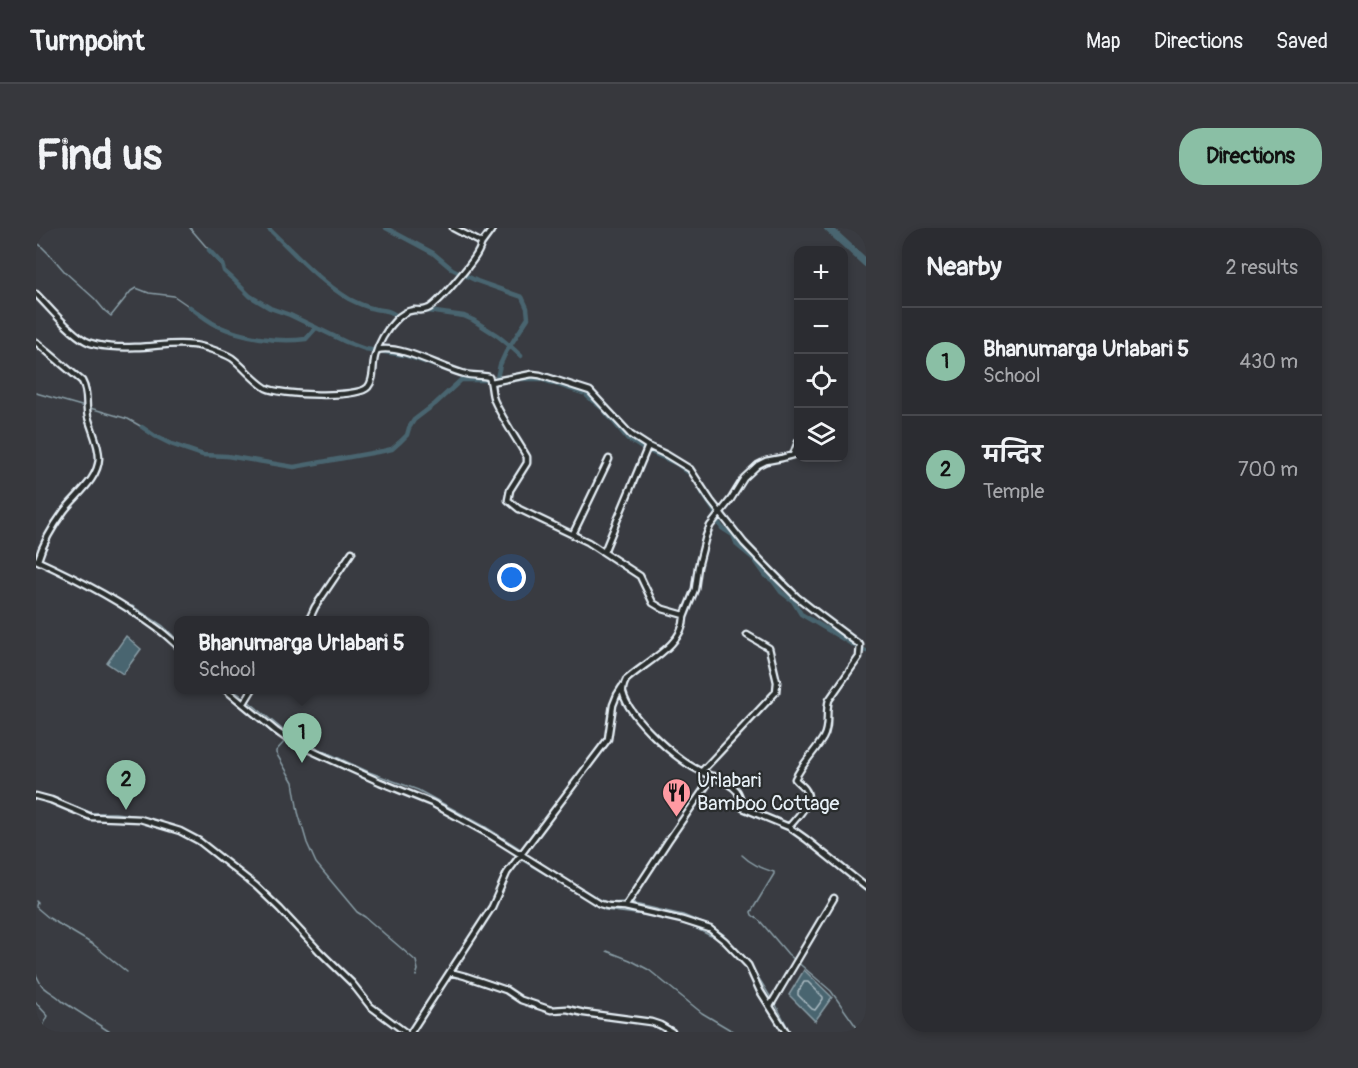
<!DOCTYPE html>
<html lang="en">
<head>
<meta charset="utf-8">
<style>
	:root { --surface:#2b2c31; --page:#37383d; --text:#f1f3f6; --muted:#a6a7ab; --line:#47484d; --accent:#8abfa5 }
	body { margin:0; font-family:Pangolin,"Playpen Sans Deva",sans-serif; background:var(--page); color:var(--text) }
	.controls { position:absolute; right:18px; top:18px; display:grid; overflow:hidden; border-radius:12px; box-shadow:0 3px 9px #0003 }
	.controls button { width:54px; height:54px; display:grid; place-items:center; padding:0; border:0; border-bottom:2px solid var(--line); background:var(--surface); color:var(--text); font:30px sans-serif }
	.you { position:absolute; left:476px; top:350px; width:21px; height:21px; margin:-15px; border:4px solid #fff; border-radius:50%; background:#1a73e8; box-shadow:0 0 0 9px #1a73e833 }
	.badge { display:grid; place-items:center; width:39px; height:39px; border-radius:50%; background:var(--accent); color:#111; font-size:20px; font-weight:700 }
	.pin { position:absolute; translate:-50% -50px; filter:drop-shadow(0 2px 3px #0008) }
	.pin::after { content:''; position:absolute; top:32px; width:21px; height:18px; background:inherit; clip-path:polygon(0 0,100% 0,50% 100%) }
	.popup { position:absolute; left:138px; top:388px; width:255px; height:78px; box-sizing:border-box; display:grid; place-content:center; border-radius:12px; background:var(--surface); filter:drop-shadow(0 2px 4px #0005); font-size:20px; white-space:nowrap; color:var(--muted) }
	.popup b { font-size:22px; color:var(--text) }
	.popup::after { content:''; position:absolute; left:50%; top:100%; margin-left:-12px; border:12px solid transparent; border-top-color:var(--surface) }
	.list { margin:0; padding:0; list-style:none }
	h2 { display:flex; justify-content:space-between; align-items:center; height:78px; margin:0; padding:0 24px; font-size:26px }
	h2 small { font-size:20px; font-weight:400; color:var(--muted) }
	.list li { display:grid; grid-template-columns:39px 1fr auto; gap:18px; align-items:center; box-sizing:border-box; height:108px; padding:0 24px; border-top:2px solid var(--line) }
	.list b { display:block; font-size:22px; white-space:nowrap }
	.list p { margin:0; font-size:20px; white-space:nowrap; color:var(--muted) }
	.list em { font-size:20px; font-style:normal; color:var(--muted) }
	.icon { flex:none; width:33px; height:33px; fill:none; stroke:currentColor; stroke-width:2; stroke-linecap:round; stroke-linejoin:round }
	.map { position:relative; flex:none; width:830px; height:804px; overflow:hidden; border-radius:24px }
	header { display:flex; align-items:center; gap:36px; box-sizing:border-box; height:84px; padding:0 30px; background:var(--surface); border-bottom:2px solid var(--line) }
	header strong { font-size:28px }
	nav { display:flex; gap:33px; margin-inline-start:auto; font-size:21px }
	.intro { display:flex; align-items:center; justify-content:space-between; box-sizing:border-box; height:144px; padding:0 36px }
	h1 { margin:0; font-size:42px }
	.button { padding:15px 27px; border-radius:24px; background:var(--accent); color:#111; font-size:21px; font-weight:700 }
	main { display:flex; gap:36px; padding:0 36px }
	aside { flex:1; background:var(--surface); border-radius:24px; box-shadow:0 3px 9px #0003 }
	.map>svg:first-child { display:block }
	.water { fill:#4a656f; stroke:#899da6; stroke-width:1.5 }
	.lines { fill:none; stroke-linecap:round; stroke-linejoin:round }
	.shore { stroke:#a9b9c1; stroke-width:1.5 }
	.stream { stroke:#899da6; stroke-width:1.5 }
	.canal { stroke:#4a656f; stroke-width:4.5 }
	.river { stroke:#4a656f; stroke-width:8 }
	.minor-casing { stroke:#e8f1f8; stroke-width:9 }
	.minor { stroke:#2a2d2e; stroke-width:4.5 }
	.labels { text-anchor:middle; stroke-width:4.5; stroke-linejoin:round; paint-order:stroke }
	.poi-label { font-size:20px; fill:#e8f1f8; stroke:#2a2d2e; text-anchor:start }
</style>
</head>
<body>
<header>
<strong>Turnpoint</strong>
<nav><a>Map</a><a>Directions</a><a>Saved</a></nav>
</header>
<div class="intro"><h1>Find us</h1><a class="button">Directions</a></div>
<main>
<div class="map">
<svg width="830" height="804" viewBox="0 0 830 804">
	<rect width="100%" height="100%" fill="#393b41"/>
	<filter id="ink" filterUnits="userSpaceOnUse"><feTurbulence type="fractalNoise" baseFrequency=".0167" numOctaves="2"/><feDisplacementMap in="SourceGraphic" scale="12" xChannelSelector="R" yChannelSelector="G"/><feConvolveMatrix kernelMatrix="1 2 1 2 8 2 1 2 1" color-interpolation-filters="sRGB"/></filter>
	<g filter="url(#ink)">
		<path class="water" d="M90 408 105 421 87 446 71 435Z
			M768 742 796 769 779 793 753 767Z"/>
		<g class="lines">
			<path class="shore" d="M768 754H772L787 769V771L779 782 776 781 762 767V764Z"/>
			<path class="stream" d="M154 0 173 22
				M0 13 16 29 29 44 59 71 69 83 75 88 95 63 100 60 113 65 138 68 154 79
				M0 165 49 179
				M54 180 92 191 106 199
				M96 378 127 398 143 413
				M103 390 121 403 143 424
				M197 462 206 468
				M211 472 253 507 333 544 382 562 448 598 483 620
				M213 484 235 504 254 516
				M249 513 240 523V525L257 554 262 584 271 615 280 635 321 684 329 689 380 733 382 742 380 748
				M0 565 16 569 56 585H79L104 588 134 598
				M0 571 13 575 56 591
				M719 589 747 599 767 612
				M140 604 150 608
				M162 609 226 659 243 677
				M771 615 830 664
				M488 625 563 671 573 675 590 674
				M706 627C715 636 725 640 738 644V646L715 684 716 687 724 693 752 726 795 763 824 804
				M484 631 569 682 608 687 642 694 657 699 675 708 679 707
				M190 637 212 655
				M231 672 267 711 312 754
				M0 673 1 674 0 678
				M594 675 647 687 678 700 687 706 711 731 735 770
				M0 679 13 690 58 717 91 744
				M279 715 290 727
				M571 723 594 732 613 742 666 785 698 804
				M0 747C2 750 3 753 5 756 10 763 20 766 26 773L74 804
				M317 753 331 770
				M0 775 12 788 7 798 2 804
				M739 775 754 804
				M334 781 364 804"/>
			<path class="canal" d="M232 0C257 24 283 53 313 71 321 75 330 79 339 81 351 83 355 82 364 91L370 85 392 83 428 88 437 92 462 108 473 117 485 128
				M350 0 397 25 416 41 441 53 486 69 491 80 492 90 470 124 464 137 461 150
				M173 22 186 36 188 43 198 52 214 68 234 80 254 87 310 114 329 121 368 127 434 150
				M154 79C163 86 172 93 182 98 207 109 241 115 270 111L279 101 281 100
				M477 151H505L547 165
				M551 168 567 181 592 211 608 221
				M106 199 119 208 135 216 167 227 191 228 258 239 347 223 356 221 365 213 371 207 373 200 378 192 399 176 425 152H451
				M613 223 641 236 657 248
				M663 258 667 266 679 284V289
				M682 294 686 300 697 307 701 317 718 331 730 348 737 353 745 364 757 373 765 386 821 419 830 423"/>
			<path class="river" d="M792 0 830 35"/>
			<defs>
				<path id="minor" d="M446 15 457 0
					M0 66C13 79 34 105 50 113 61 119 86 120 99 119 119 119 137 114 157 117 167 118 188 125 196 130 208 139 217 152 230 160 244 167 321 171 332 159 339 151 336 138 339 128 342 116 350 102 359 93 364 87 370 83 378 82 382 82 387 83 391 81 401 78 437 34 442 24 443 23 445 16 446 15L417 0
					M0 114 46 153C53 166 49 176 52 189 56 203 63 216 63 230 62 252 40 267 28 283 17 298 7 315 2 332
					M341 122C365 116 405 140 429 146 437 148 445 147 453 149 456 156 455 164 458 172 467 192 480 210 491 229V235L474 262 472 272 483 281 552 314 604 348 617 375 627 381 648 387V389
					M455 154 496 146 504 147 554 163 595 207 612 218 631 227 654 241 675 273 708 315 738 346 761 369 784 387 824 417 823 429 793 472C789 484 794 498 787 510 778 525 766 536 759 551 762 555 766 557 769 561 779 574 760 590 753 599
					M762 214 757 227 746 230 730 233 722 237 708 250 695 271 674 298 670 308 662 339 659 361 648 389C648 417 608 435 590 452 588 456 586 460 587 465 593 490 641 532 664 543 675 549 692 552 701 563 704 567 705 574 707 580L753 599 770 611 830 659
					M537 306 573 231
					M568 324 612 218
					M0 332C42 351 84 373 122 401 129 406 136 413 143 419
					M273 392 279 379 316 324
					M190 462 240 503 254 513 344 554 396 575 449 604 564 676 572 678 589 679 646 692 674 701 689 713 712 737 724 763 750 804
					M208 475 216 462
					M665 544 740 464 741 454 733 420 711 407
					M0 568 15 572 55 589 104 591 144 603 163 613 220 658 244 681 284 724 316 755 334 778 369 804
					M589 679 632 613 677 548
					M414 744 429 748 470 762 485 772 515 782 531 781 548 785 615 794 624 797 636 804
					M734 778 798 670
					M375 804 456 679 471 645 572 511 577 477 581 467 586 459"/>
			</defs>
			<use href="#minor" class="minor-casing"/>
			<use href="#minor" class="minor"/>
		</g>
	</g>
	<defs>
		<symbol id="restaurant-pin" viewBox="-11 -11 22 30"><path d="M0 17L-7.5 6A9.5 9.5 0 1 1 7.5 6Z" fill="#ff9aa2" stroke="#2a2d2e"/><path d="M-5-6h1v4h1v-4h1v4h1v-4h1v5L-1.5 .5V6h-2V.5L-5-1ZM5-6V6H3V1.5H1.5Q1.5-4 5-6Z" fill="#111"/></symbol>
	</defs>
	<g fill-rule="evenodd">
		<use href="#restaurant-pin" x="624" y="548" width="33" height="45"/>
	</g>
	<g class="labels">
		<g class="poi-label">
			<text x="661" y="559">Urlabari<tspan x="661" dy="23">Bamboo Cottage</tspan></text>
		</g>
	</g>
</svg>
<div class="controls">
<button>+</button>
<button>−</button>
<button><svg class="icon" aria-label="locate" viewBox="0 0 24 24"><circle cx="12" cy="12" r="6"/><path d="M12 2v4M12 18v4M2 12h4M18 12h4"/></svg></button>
<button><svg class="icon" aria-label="layers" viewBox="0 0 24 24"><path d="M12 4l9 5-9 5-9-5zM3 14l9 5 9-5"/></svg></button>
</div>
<div class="you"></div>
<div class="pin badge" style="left:266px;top:535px">1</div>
<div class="popup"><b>Bhanumarga Urlabari 5</b>School</div>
<div class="pin badge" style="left:90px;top:582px">2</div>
</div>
<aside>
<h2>Nearby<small>2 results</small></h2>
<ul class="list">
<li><span class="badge">1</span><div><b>Bhanumarga Urlabari 5</b><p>School</p></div><em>430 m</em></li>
<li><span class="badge">2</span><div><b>मन्दिर</b><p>Temple</p></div><em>700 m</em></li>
</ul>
</aside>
</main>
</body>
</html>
